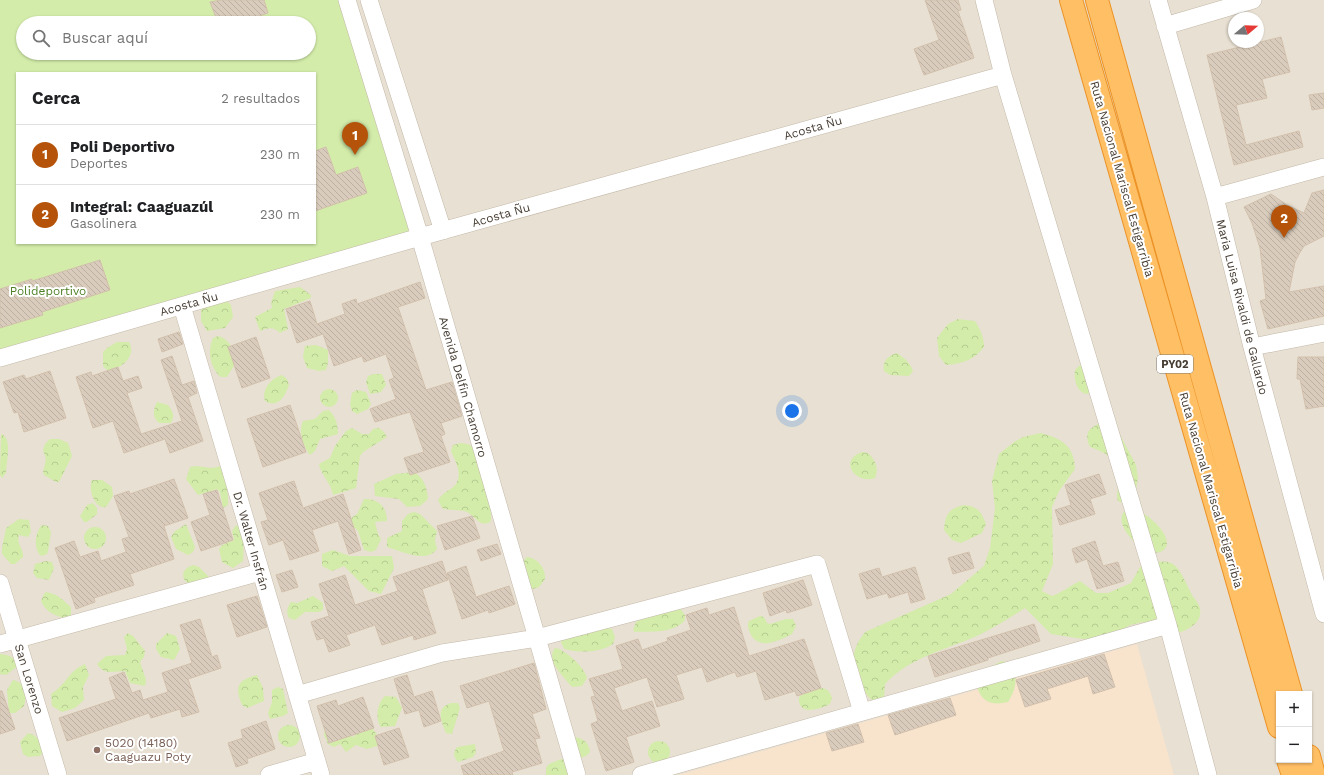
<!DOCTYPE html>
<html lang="es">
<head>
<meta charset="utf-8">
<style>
	:root { --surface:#fff; --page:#f2f2f2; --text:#202124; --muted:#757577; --line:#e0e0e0; --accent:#b45309 }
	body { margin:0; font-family:"Work Sans",sans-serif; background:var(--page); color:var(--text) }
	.controls { position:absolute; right:12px; bottom:12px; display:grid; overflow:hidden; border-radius:0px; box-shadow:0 1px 3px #0004 }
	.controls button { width:36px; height:36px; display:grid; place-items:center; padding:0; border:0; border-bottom:1px solid var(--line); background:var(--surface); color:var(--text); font:20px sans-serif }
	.compass { position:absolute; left:1228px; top:12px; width:36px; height:36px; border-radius:50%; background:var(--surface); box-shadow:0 1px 3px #0004; rotate:71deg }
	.you { position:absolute; left:792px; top:411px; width:14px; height:14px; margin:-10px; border:3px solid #fff; border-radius:50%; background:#1a73e8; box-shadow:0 0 0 6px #1a73e833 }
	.badge { display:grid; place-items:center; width:26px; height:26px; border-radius:50%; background:var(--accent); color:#fff; font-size:13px; font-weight:700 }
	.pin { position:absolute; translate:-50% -33px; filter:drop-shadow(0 1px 2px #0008) }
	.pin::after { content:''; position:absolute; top:21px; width:14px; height:12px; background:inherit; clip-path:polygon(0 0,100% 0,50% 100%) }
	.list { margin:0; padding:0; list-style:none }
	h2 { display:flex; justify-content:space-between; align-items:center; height:52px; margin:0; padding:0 16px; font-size:17px }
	h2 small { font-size:13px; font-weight:400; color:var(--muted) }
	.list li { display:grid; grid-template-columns:26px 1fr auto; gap:12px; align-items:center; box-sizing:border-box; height:60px; padding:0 16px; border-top:1px solid var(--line) }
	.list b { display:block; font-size:15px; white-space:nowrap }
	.list p { margin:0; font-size:13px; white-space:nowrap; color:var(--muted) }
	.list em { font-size:13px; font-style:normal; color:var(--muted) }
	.icon { flex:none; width:22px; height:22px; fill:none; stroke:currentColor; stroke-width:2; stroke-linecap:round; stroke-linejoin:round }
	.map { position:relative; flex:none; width:1324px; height:775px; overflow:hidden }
	.search { position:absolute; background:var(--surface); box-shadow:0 1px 3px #0004; left:16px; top:16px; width:300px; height:44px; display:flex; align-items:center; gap:10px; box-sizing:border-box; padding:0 14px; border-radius:22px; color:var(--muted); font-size:15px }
	.panel { position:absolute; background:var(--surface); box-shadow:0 1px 3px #0004; left:16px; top:72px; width:300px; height:172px; border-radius:0px }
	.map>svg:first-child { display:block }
	.residential { fill:#e8e0d2; fill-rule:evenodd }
	.commercial { fill:#f8e3cd }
	.forest { fill:url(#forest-crowns) }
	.park { fill:#d3eca9; fill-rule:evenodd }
	.building { fill:url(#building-back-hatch); stroke:#d2c0ac }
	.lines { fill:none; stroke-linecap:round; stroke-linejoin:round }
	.minor-casing { stroke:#c3b8a9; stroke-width:18 }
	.highway-casing { stroke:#ec9327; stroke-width:24 }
	.minor { stroke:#fff; stroke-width:17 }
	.highway { stroke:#ffbf65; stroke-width:22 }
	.education-dot { fill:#8d6e63; stroke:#fff; stroke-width:1.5 }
	.labels { text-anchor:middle; stroke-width:4; stroke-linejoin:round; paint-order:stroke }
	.shield { fill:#fff; stroke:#7e7871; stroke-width:1 }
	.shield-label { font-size:11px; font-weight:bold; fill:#473e34 }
	.street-label { font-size:12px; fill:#473e34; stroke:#fff }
	.park-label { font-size:12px; fill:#4c7e22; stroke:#fff }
	.education-label { font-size:12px; fill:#785e54; stroke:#fff; text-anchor:start }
</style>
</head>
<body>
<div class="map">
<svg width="1324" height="775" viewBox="0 0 1324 775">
	<defs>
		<pattern id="forest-crowns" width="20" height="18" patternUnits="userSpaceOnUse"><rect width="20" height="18" fill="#d3eca9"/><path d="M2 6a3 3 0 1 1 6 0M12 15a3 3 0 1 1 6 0" fill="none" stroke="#b6cb92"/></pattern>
		<pattern id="building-back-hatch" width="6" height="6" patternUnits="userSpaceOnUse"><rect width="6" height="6" fill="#daccbc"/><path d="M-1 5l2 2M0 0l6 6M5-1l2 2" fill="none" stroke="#bcb0a2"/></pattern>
	</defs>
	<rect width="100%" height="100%" fill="#f4eee5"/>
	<path class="residential" d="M0 0H1324V775H0ZM1234 18H1258V42H1234ZM23 23H309V53H23ZM17 73H315V243H17ZM1279 694H1309V760H1279Z"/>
	<path class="commercial" d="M1137 644 1174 775H678Z"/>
	<path class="forest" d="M300 287 311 295V298L284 309 288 329 280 333C273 326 268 328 260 331L255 317 272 308 271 303 275 291Z
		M227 301 231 305 233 317 225 328 207 331 201 321V309Z
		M958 319 975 321C980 329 984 337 984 347 974 360 962 364 946 365L939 356 937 338 948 324Z
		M218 336C232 340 233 351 235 364L227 377H221C210 368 207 351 213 338Z
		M117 342H129C137 356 121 370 107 370L103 366V352L107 348Z
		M316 345 328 350V363L326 370 319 371 307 368 303 357 305 346Z
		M897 353C904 358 910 362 913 371L909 376 890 375 884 371C882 361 888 356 897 353Z
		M1080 365 1083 367 1092 392 1086 394C1076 391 1074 379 1075 370Z
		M374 374H382L386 385 381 392 370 394 366 382 368 376Z
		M282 375 287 379 289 385C285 396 278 409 265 401 261 390 271 378 282 375Z
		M320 398a9 9 0 1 1 18 0a9 9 0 1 1-18 0Z
		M357 390 366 392 371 404 368 409 357 414 352 411 350 405 352 393Z
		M157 402 168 405C173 412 175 415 171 423H159C152 417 153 410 157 402Z
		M329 410C336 417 338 425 338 434L320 439 315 451 310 455C303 446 298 432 303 421L315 419 323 411Z
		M1101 423 1118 431 1136 465 1138 478 1136 490 1123 503 1118 501C1116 495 1118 492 1118 486 1117 461 1113 455 1090 447 1084 434 1088 428 1101 423Z
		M352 428 362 434H369L373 429 379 428 384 432 387 437 363 452 360 456 356 488 333 495C331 483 320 473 319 464L330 458 335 446 346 431Z
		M1041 433C1063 439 1074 446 1075 469L1059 491 1052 507 1053 564 1042 591 1052 596C1063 592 1069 586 1080 581L1096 593H1108L1131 583 1140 567C1175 554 1177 564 1191 593 1193 598 1199 602 1200 609 1203 625 1183 632 1171 635L1143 622 1130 625 1108 638 1096 641 1051 634 1025 608C1010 618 994 628 977 636 945 650 910 657 885 684L884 697C868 715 854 669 854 657 854 647 860 639 865 632L951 594 984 566 990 548 995 508 992 481 999 454 1014 442 1023 437Z
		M1 434C13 437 6 463 6 473L2 478 0 475Z
		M50 439H59L68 443 72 456 59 482H56L44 475 43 472 46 459 43 450 45 444Z
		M461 443C463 443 468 444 470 445 481 453 492 508 491 521 481 529 475 516 467 512 460 509 450 511 442 508L438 500C442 494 446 492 452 488 465 477 456 463 451 451L453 445Z
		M862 452 868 453C876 461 879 468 875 478 855 485 838 460 862 452Z
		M196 466 211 468 222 466C225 475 229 495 228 505L223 508 220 492 217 489 198 495 186 479 190 467Z
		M414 472C424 478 427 487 428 499L420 506 407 507 399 499 375 496 374 484 396 474Z
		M92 480H102L112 487 113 496 106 507C94 509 88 488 92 480Z
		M364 499C378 498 387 507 387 521L375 522 378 534 381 539 376 550 371 552 364 550 358 531 355 528 346 529 350 519 357 514Z
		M93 503 97 508V514L87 522H84L80 516 87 505Z
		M964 505C978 507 981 511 986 524L982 533 961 543 952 540 944 530C945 515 949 508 964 505Z
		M1128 508C1145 508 1180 541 1162 551 1159 553 1153 553 1150 553 1137 547 1109 521 1128 508Z
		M414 512 420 514 437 531 435 540 437 549C426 564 401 551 387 547V538L402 531V521L408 514Z
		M19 519 29 520 31 532 28 537 19 535C16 544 24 549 23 557L15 564H11L2 554V548L6 528Z
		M186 524 195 547 193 552 188 555 176 549 171 537 174 532Z
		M42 525 48 526 51 532 48 551 47 554 41 556C33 549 35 532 42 525Z
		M236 525 245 532C243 542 244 551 243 561L233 568 222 562 219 549 222 545 234 540 232 531Z
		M84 538a11 11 0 1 1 22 0a11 11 0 1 1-22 0Z
		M333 550 350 556H392L394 568 381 594 369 591 344 566 332 571 322 566V554Z
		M527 557C538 558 546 569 545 579L539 587 533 589 528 586 523 570 524 560Z
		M46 561 52 562 54 568 49 580 37 578 33 573 35 564Z
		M193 565 199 567 209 577C190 597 171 572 193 565Z
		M46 592C60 595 61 599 71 607V617C60 620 45 612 41 601L44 594Z
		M313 596 323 603V610L318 612H305L295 620 289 618C286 612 287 608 291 602L297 603Z
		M680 608 685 615V620C673 634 652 631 635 632L633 630 636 622 640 620Z
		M760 616 764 617 767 623 770 624 786 619H793L796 626 792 634C779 641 758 651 750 633 748 628 747 625 749 621Z
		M601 627 612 629 615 637 613 644C600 653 579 653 564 649L560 640Z
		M128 633 133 636 145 651 144 657 140 662 146 680 145 686 130 683 125 671C113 671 105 676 97 664L106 656 125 655 127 649 124 637Z
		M167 633 176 636 180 649 174 660 161 657 156 649V644Z
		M555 648C564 648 586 669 587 678L582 686 573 687 570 685C563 675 545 661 555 648Z
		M0 654C10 655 14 657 18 666L6 675 0 674Z
		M1002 661 1010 663C1019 677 1016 689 1008 702 992 706 981 702 977 686L992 666Z
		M85 664 89 675 83 687 84 700 75 708 62 712 52 706 51 694C67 684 68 671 85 664Z
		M257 675 263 688 264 701 247 708 242 705C234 686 238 680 257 675Z
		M13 680C28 684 27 693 24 706L15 713H9L7 690Z
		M278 687 283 689 288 713 283 716 270 719 268 713 272 702V690Z
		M822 688C828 689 830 692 832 698L830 704C820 709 797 717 799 697L808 691Z
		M385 696 396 697 402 708 395 726 381 727C375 720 377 703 385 696Z
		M451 703H458L460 708 452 734 446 733C441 721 435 708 451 703Z
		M278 736a11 11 0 1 1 22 0a11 11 0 1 1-22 0Z
		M325 728 354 737 357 732 372 728 378 736 380 745 367 749 356 745 346 752 340 744 334 747 328 744 324 735Z
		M28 733C38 735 40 742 44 751L40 756 28 757 23 754 20 742Z
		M572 737C582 737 589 742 590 752L586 756 579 758Z
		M648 752a11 11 0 1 1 22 0a11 11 0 1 1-22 0Z
		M475 744 476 752 473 757 458 762C453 756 453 753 457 747Z
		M561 759 567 761 574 775H546V768L549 764Z"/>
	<path class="park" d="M0 0H347L420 237 0 353ZM23 23H309V53H23ZM17 73H315V243H17Z"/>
	<path class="building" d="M221 0H264L268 13 248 20V23H218L210 2Z
		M925 0H958L961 10 958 11 974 58 924 75 914 49 939 40Z
		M1281 37 1290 72 1262 79 1267 98 1236 105 1246 145 1299 131 1303 147 1234 165 1207 55Z
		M1324 93V108L1312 110 1309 95Z
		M326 147 336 175 358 167 367 193 315 211V151Z
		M1324 190V236L1304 246 1299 254 1295 262 1289 292 1324 286V316L1268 329 1260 301 1266 299 1260 248 1252 223 1244 207 1271 194 1287 205 1304 213 1312 193Z
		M100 260 110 290 42 312 43 315 0 328V289L32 279V281Z
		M420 282 425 298 398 307 426 390 452 382 462 416 441 423 445 434 441 436 450 462 410 475 404 458 424 452 410 412 375 422 370 409 396 399 389 380 394 378 386 354 364 362 362 356 334 366 323 334 297 343 286 309 310 301 317 324 345 314 342 304 356 299 357 304Z
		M179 332 183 344 162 352 158 339Z
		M256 337 270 378 242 388 228 347Z
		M172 356 182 385 194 381 197 393 188 397 203 441 170 453 165 439 124 453 113 421 93 428 76 377 91 372 92 376 118 367 123 381 138 376 142 388 127 393 141 434 182 421 161 360Z
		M1298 357H1324V406L1306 409 1300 379H1297Z
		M50 371 66 418 24 432 18 412 14 413 3 382 24 375 26 379Z
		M290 405 306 452 263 467 247 419Z
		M1099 474 1106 494 1090 499 1095 514 1060 525 1055 510 1071 505 1065 485Z
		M174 479 188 518 164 526 174 559 130 574 134 585 94 598 95 602 76 609 55 548 74 541 80 557 98 551 101 561 126 552 122 539 129 537 114 496 129 491 130 494Z
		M294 481 303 508 343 494 361 550 349 554 338 521 312 530 319 551 290 560 283 540 269 545 261 522 268 520 259 493Z
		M217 490 233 540 201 551 191 522 210 515 203 494Z
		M472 516 480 538 445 550 437 526Z
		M1095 541 1103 566 1118 562 1124 581 1097 589 1087 559 1076 563 1072 549Z
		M497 544 501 554 481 561 477 550Z
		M969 552 974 568 953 574 948 558Z
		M442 561 448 580 422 589 436 633 414 640 413 635 382 645 375 625 346 635 350 645 329 652 324 638 317 640 311 622 329 616 319 584 345 575 355 605 398 591 393 577Z
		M466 566 476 597 509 586 515 604 489 613 488 610 462 619 447 573Z
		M915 567 925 599 911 603 908 592 889 598 887 593 867 599 859 574 879 568 882 577Z
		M292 570 298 587 282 592 276 575Z
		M803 580 812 605 787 613 786 610 770 616 763 593Z
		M257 596 267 627 237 637 227 605Z
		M734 607 749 656 804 639 821 688 797 696 795 691 765 700 756 671 737 677 735 672 707 682 702 667 676 675 684 699 657 707 647 677 614 688 622 711 652 701 660 726 626 737 634 762 606 771 591 724 598 721 591 697 595 696 589 679 623 669 616 646 638 639 642 650 668 641 667 638 691 630 686 615 707 608 709 615Z
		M200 619 212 657 217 655 221 668 188 679 199 712 182 717 180 709 151 718 149 713 67 741 59 718 116 699 109 678 124 672 132 693 140 690 143 700 168 692 162 673 192 663 180 625Z
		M1034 624 1040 641 988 658V660L935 677 928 656Z
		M1104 654 1115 687 1093 694 1088 676 1047 689 1051 699 1025 707 1016 680Z
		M534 663 546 709 532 714 540 738 535 739 542 763 512 772 513 775H464L461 766 504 751 489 701 467 708 460 686Z
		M407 675 414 697 432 691 441 721 424 727 419 710 405 714 394 679Z
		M0 691H2L15 729 0 734Z
		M363 697 374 728 329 743 317 706 336 700 338 706Z
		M950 698 956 715 895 735 888 715Z
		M266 721 275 749 247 759 248 763 236 767 228 743 243 738 241 730Z
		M858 724 864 742 832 751 826 733Z
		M399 728 409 757 384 765 375 736Z"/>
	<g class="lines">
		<defs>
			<path id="minor" d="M347 0 420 237 577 775
				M369 0 443 231
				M984 0 1003 75 1168 625 1208 775
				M1158 0 1215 197 1252 347 1324 614
				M1165 26 1253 0
				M1215 197 1324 167
				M182 306 321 775
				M1252 347 1324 333
				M0 358 420 237 1003 75
				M0 583 58 775
				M0 644 260 572
				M297 695 442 653 537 638 817 564 862 712
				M269 775 317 761
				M641 775 1168 625"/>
			<path id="highway" d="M1071 0 1279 727
				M1097 0 1291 694
				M1309 756 1314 775
				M1288 760 1293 775"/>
		</defs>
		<use href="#minor" class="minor-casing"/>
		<use href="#highway" class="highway-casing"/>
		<use href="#minor" class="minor"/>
		<use href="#highway" class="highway"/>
	</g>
	<circle class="education-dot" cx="97" cy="750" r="4"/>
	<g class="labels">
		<rect class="shield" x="1157" y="355" width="36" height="18" rx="3"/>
		<g class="shield-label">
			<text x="1175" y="368">PY02</text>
		</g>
		<g class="street-label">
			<text transform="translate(813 128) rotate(-16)" y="4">Acosta Ñu</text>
			<text transform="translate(1122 179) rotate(74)" y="4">Ruta Nacional Mariscal Estigarribia</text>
			<text transform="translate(501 215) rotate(-16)" y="4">Acosta Ñu</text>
			<text transform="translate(189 304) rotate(-16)" y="4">Acosta Ñu</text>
			<text transform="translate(1242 307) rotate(76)" y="4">Maria Luisa Rivaldi de Gallardo</text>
			<text transform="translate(463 387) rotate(74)" y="4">Avenida Delfin Chamorro</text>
			<text transform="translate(1211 490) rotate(74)" y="4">Ruta Nacional Mariscal Estigarribia</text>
			<text transform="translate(251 541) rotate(74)" y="4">Dr. Walter Insfrán</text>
			<text transform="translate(29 679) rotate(73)" y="4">San Lorenzo</text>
		</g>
		<g class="park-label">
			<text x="48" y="295">Polideportivo</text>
		</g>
		<g class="education-label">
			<text x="105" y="747">5020 (14180)<tspan x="105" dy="14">Caaguazu Poty</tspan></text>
		</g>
	</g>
</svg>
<div class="controls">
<button>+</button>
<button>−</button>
</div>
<svg class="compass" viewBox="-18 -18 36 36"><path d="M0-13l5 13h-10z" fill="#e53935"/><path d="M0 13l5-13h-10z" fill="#757577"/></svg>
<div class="you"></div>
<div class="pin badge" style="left:355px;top:155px">1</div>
<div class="pin badge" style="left:1284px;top:238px">2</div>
<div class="search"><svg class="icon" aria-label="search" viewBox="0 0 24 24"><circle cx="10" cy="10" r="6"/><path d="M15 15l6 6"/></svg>Buscar aquí</div>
<section class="panel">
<h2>Cerca<small>2 resultados</small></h2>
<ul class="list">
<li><span class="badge">1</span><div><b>Poli Deportivo</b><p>Deportes</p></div><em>230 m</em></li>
<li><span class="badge">2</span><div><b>Integral: Caaguazúl</b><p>Gasolinera</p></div><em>230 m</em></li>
</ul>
</section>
</div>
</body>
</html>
